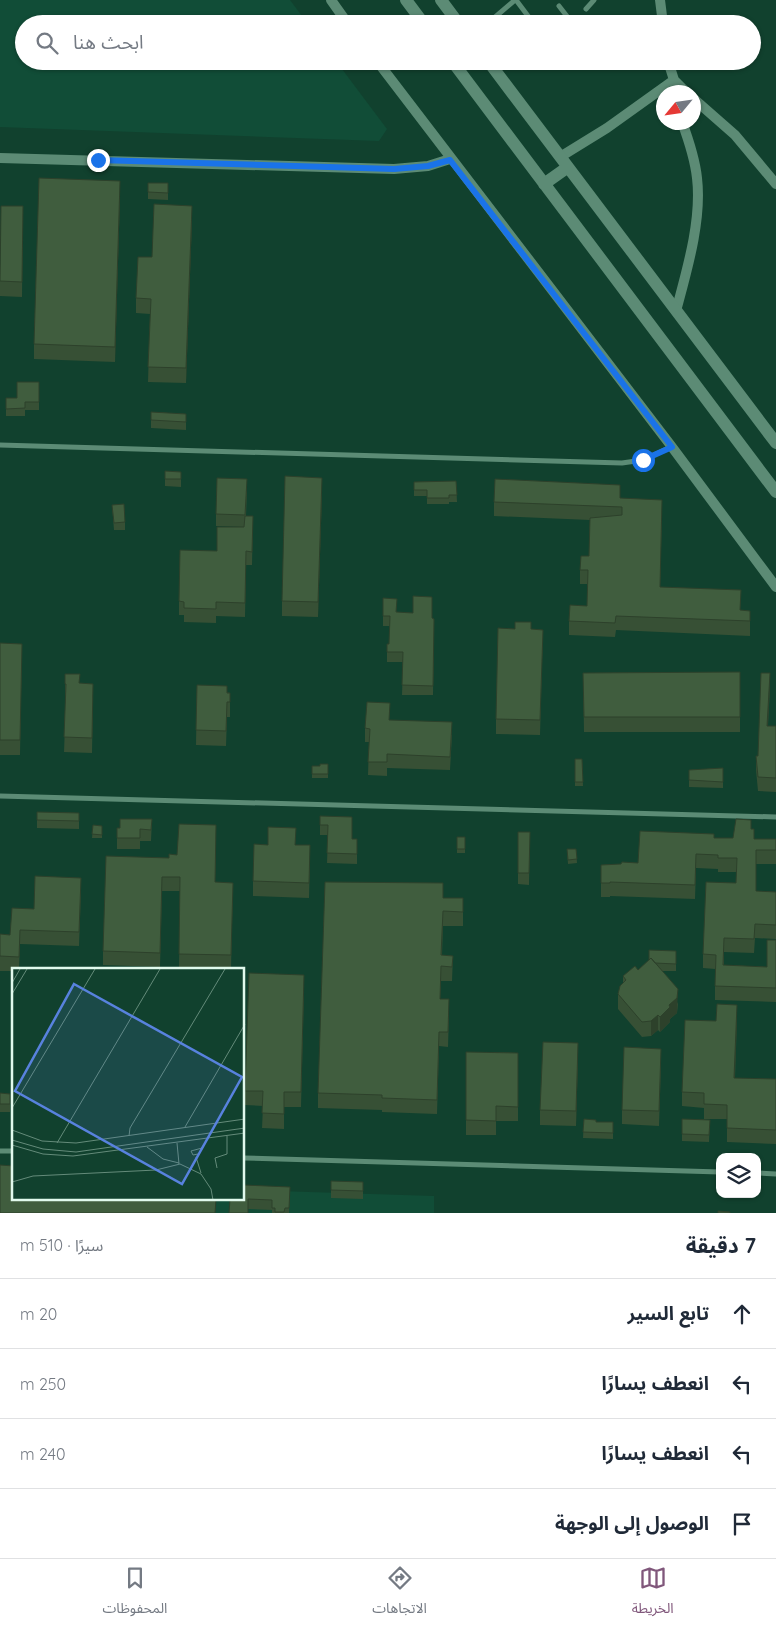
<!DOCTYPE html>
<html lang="ar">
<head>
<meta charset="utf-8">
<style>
	:root { --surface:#fff; --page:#f2f2f3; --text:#1f2937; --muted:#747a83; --line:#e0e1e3; --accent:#80577b }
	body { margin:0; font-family:Quicksand,"Noto Sans Arabic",sans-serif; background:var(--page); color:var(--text); direction:rtl }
	.controls { position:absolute; right:15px; bottom:15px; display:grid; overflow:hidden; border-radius:10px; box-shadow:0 1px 4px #0004 }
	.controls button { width:45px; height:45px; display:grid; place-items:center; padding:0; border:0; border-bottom:1px solid var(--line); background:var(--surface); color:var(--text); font:25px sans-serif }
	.compass { position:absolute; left:656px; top:85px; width:45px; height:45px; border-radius:50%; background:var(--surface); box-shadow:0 1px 4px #0004; rotate:241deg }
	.stop { position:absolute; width:15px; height:15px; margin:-11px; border:4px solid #1a73e8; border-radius:50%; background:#fff }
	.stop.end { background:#1a73e8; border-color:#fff; box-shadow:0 1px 5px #0008 }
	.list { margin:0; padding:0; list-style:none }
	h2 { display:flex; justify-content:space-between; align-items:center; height:65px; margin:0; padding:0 20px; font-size:21px }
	h2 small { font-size:16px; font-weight:400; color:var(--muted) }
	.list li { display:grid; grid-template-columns:32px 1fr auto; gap:15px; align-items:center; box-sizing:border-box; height:70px; padding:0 20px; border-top:1px solid var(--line) }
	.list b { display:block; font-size:19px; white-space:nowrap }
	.list em { font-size:16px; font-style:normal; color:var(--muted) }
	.icon { flex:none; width:28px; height:28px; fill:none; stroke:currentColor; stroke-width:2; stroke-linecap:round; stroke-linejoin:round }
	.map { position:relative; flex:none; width:776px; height:1213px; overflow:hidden; direction:ltr }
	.search { position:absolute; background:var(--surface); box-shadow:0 1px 4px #0004; left:15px; right:15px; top:15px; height:55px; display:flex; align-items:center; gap:12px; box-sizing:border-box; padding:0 18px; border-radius:28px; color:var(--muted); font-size:19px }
	.sheet { height:345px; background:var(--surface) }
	nav { display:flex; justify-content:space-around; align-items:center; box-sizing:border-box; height:70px; border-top:1px solid var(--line); background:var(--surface); font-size:14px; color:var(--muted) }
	nav a { display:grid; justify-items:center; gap:2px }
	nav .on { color:var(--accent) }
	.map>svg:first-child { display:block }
	.built { fill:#114d37 }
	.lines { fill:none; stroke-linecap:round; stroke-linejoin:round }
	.service { stroke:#5c8b75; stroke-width:5 }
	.minor { stroke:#5c8b75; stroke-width:10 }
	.tertiary { stroke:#5c8b75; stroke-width:12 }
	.wall { fill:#375035 }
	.shaded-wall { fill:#2d412b }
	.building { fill:#405d3e; stroke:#2d412b }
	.route { stroke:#1a73e8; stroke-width:6 }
	.inset-road { fill:none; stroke:#648b7a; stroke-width:1 }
	.view { fill:#5882de; fill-opacity:0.15; stroke:#5882de; stroke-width:2.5 }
	.inset-edge { fill:none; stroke:#e1faed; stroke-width:2.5 }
</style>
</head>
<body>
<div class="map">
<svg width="776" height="1213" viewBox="0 0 776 1213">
	<rect width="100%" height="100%" fill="#11412e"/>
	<path class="built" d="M0 0H290L308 24H24V61H336L387 129 379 141 0 127Z
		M0 1181 14 1199H244V1190L434 1196V1213H0Z"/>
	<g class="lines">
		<path class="service" d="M516 0 534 24
			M559 6 573 24
			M586 9 594 0
			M487 24 515 0
			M0 445 622 463 643 460 671 447
			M0 796 776 817
			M0 1151H14
			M244 1158 720 1172
			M757 1173 776 1174"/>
		<path class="minor" d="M331 0 348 24
			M660 0 663 24
			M377 61 672 447 776 587
			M668 61 674 80 686 92
			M694 99 735 135 776 184
			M560 157 607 128 674 80
			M0 158 394 169 428 166 450 159
			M676 311C687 270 702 220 697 178 695 159 689 141 682 122"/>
		<path class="tertiary" d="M406 0 424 24
			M441 0 459 24
			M452 61 776 492
			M488 61 776 443
			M544 184 568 167"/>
	</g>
	<path class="wall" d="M148 183H168V200L148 199Z
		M120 196 115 362 34 359V344Z
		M23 206 22 297 0 296V267Z
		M192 221 186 383 148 382 150 314 136 313V298L152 257Z
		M39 382V410H25V416H6V398H17Z
		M151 412 186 414V430L151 428Z
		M165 471 181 472V487L165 486Z
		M456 481 457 502H449V504H427V496H414V482Z
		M247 491 246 516H253L252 565H246L245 617 216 616V623L184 622V615H179V601L244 527 216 526V514Z
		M322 493 318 617 282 616V601Z
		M620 498 662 514 660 587 741 610 750 611V636L616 630 615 637 569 635V621L587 606V584H580V570L589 556 590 520 494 516V502Z
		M112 505 125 522V530H114Z
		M383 598 397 612 434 619 433 695H402L403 662H387V644H389L390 626H383Z
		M531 629 543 630 540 735 496 734V719Z
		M0 643 22 644 20 755H0Z
		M740 672V732H584L583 673Z
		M65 674 80 683 93 699 92 753 64 752 66 699H65Z
		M197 685 230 693V717H227L226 746 196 745Z
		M770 687 768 726H776V792L758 791 756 770V756H758Z
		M389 720 452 735 450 770 387 768V776L368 775 369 742H365V728Z
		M575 759H582L583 786H575Z
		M328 764V778H312V766H320Z
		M723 768V788L689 787V770Z
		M37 812 79 813V829L37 828Z
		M320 816 352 839H357V864L327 863 328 835H320Z
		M152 819 151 841H140V849H117V828H120Z
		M93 825 102 826V838H92Z
		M751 829 754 839H776V864H756V891L776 892V939L755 938 754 953 724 952V965L767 967 776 940V1002L715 1000V969L703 968V954L736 883 737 872H718V869L696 868 695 899 610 896V897H601V865L621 864 638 863 714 838H733Z
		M518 832H530L529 885 518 884Z
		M457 837H465V853H457Z
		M216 839 215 882 233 883 231 969 179 968 180 891H162L160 967 103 965V951L169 858Z
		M296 845 310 860 309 898 253 896V881Z
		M567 849H576L577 863 568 864Z
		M81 892 79 946 20 944 19 969H14V971H0V934L10 935 34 909Z
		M443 898H463V926H443L442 955 453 956 452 981H441L440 999 449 1014 448 1047 439 1046 437 1114 382 1112V1110L318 1108V1093Z
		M676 951V971H662L678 1004 677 1013 670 1019V1022L660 1032 658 1030 651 1036 642 1037 618 1009V994L623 983V976L638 970Z
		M304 990 301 1107H284V1129L262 1128 263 1106 245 1105V1091Z
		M737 1020 735 1078 776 1079V1144L727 1142V1119H704V1108L682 1106V1092L716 1021Z
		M466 1052 518 1053V1121H496V1135H466Z
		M578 1058 576 1126 540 1125V1110Z
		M661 1064 659 1126 622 1124V1110Z
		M0 1093 10 1094V1112H0Z
		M584 1119 596 1122H613V1139L583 1138Z
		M682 1119 710 1120 709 1142 682 1141Z
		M363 1182V1199L331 1198V1190Z
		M290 1187 289 1213H272V1210L248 1209 230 1199Z"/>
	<path class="shaded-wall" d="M120 181V196L115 362V347Z
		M192 206V221L186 383V368Z
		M322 478V493L318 617V602Z
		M770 673V687L767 740V726Z
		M678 989 677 1013 670 1019V1022L660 1032V1017L669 1005Z
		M737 1005V1020L734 1092V1078Z
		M658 1015V1030L651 1036V1021Z
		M578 1043V1058L576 1126V1111Z"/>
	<path class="building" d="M39 178 120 181 115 347 34 344Z
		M148 183H168V193L148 192Z
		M154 204 192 206 186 368 148 367 151 299 136 298 138 257H152Z
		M1 206H23L22 282 0 281Z
		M17 382H39V402H25V408L6 409V398H17Z
		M151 412 186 414V422L151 420Z
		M165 471 181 472V479H165Z
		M285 476 322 478 318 602 282 601Z
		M217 478 247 479 245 515 216 514Z
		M495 479 620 485V498L662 500 660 587 741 590 740 610 750 611V621L616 616 615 623 569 621 570 605 587 606 588 570H580L581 556H589L590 518 622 515V507L494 502Z
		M456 481 457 495H449V498H427V490H414V482Z
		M124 504 125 522 114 523 112 505Z
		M245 516H253L252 552 246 551 245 603 216 602V609L184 608V602L179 601 180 550 217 551V527H244Z
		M413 596 432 597V618L434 619 433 686 402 685 403 652H387V644H389L390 616H383V598L397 599 396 612 413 613Z
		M515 622H531V629L543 630 540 720 496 719 498 628 515 629Z
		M0 643 22 644 20 740H0Z
		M740 672V717H584L583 673Z
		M761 673H770L767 726H776V778L758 777 756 756H758Z
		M65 674H80L79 683 93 684 92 738 64 737 66 684H65Z
		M197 685 227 686V693H230V702H227L226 731 196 730Z
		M367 702 390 703 389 720 452 722 450 757 387 754V762H368L370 729 365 728Z
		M575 759H582L583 782H575Z
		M320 764H328V774H312V766H320Z
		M723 768V782L689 780V770Z
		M37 812 79 813V821L37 820Z
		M320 816 352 817V839H357V854L327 853 328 825H320Z
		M120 819H152L151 830 140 829V838H117V828H120Z
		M736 819 751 820V829H754V839H776V850H756V891L776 892V925L755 924 754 939 724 938 723 965 767 967V940H776V988L715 986 716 955 703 954 706 882 736 883 737 858H718V855L696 854 695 885 610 882V883H601V865L621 864 622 862 638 863 640 831 714 834V838H733Z
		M179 824 216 825 215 882 233 883 231 955 179 954 180 877H162L160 953 103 951 106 856 169 858V854L177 855Z
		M93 825 102 826V835L92 834Z
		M268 827 296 828 295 845H310L309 883 253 881 254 844 268 845Z
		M518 832H530L529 873H518Z
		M457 837H465V849H457Z
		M567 849H576L577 859 568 860Z
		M35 876 81 878 79 932 20 930 19 957 0 956V934L10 935 12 908 34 909Z
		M325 882 443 883V898H463V912L443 911 441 955 453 956 452 967 441 966 440 999H449L448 1032H439L437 1100 382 1098V1095L318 1093Z
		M649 950 676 951V964L655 963 651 958 649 960Z
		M651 958 678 989 677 998 669 1005 670 1007 660 1017 658 1015 651 1021 642 1022 618 994 620 986 626 980 623 976 635 966 638 970Z
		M249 973 304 975 301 1092H284V1114L262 1113 263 1091H245Z
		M717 1004 737 1005 734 1078 776 1079V1130L727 1128V1105L704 1104V1093L682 1092 685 1020 716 1021Z
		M543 1042 578 1043 576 1111 540 1110Z
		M624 1047 661 1049 659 1111 622 1110Z
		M466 1052 518 1053V1107L496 1106V1121L466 1120Z
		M0 1093 10 1094V1104H0Z
		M584 1119 596 1120V1122H613V1133L583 1132Z
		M682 1119 710 1120 709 1135 682 1134Z
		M0 1165 14 1166V1199H216L215 1213H0Z
		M331 1181 363 1182V1191L331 1190Z
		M244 1185 290 1187 289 1208H285L284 1212H275V1208H272V1200L248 1199V1213H229L230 1199H244Z
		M718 1211 730 1212V1213H718Z"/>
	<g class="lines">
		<path class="route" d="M98 160 394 169 428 166 450 160 672 447 643 460"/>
	</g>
	<g transform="translate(12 968)">
		<rect width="232" height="232" fill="#11412e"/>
		<path class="inset-road" d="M0 15 8 1M0 26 15 1M0 140 83 1M173 159 233 56M0 162 30 173 64 175 233 151M117 168 118 160 213 1M0 172 31 181 64 184 233 160M45 175 148 1M165 175 167 196M0 177 31 186 61 188 233 165M135 179 151 191 167 195M186 186 181 187 179 183 190 180M184 189 189 205M205 200 203 190 215 186V168M0 214 21 208 144 202 168 196 189 206 199 221 201 232"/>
		<path class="view" d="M62 16 230 109 170 216 3 123Z"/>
		<rect width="232" height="232" class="inset-edge"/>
	</g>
</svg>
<div class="controls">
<button><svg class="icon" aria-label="layers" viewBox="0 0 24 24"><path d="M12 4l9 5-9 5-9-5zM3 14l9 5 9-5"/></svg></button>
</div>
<svg class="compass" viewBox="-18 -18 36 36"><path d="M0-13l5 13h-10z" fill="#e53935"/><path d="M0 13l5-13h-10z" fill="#747a83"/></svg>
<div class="stop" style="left:643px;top:460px"></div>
<div class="stop end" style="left:98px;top:160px"></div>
<div class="search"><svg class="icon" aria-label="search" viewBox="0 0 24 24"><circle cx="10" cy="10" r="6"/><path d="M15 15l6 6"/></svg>ابحث هنا</div>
</div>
<section class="sheet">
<h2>7 دقيقة<small>سيرًا · 510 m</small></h2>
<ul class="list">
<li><svg class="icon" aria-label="ahead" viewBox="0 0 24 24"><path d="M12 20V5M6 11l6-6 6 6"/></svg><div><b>تابع السير</b></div><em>20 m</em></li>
<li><svg class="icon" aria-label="left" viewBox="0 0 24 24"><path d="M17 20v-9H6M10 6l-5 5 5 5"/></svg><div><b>انعطف يسارًا</b></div><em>250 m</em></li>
<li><svg class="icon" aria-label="left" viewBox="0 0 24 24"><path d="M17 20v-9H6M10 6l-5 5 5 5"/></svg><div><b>انعطف يسارًا</b></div><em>240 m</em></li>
<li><svg class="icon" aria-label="arrive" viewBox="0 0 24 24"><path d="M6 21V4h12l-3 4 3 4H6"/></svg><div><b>الوصول إلى الوجهة</b></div></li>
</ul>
</section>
<nav>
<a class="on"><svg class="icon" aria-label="map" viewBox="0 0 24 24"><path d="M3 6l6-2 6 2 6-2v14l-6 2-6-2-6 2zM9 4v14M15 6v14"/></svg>الخريطة</a>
<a><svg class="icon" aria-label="directions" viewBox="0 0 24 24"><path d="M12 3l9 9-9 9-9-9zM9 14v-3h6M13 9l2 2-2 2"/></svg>الاتجاهات</a>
<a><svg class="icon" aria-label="saved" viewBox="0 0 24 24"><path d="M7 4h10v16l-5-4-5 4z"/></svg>المحفوظات</a>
</nav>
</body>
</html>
